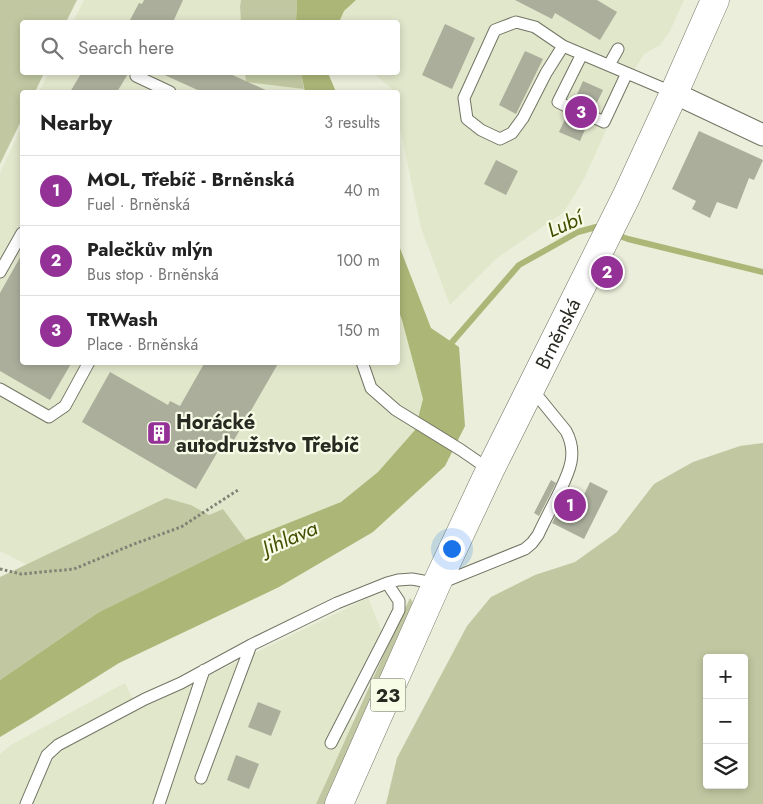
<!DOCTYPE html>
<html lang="en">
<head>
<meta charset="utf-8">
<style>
	:root { --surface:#fff; --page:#f2f2f2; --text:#222; --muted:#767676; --line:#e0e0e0; --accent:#943197 }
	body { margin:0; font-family:Jost,sans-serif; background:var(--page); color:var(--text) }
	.controls { position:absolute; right:15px; bottom:15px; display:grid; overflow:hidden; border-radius:5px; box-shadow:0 2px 8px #0003 }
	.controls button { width:45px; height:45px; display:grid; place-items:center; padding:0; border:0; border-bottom:1px solid var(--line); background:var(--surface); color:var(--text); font:25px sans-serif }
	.you { position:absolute; left:451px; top:548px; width:18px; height:18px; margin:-12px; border:4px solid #fff; border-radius:50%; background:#1a73e8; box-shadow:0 0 0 8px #1a73e833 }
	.badge { display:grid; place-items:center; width:32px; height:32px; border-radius:50%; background:var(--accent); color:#fff; font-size:16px; font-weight:700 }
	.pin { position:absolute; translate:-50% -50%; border:2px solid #fff; box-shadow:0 1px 5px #0006 }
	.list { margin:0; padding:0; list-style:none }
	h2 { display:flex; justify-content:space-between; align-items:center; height:65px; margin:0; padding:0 20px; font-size:21px }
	h2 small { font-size:16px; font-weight:400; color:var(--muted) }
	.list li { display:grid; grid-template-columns:32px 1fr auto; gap:15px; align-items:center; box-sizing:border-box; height:70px; padding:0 20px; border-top:1px solid var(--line) }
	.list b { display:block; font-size:19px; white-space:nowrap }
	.list p { margin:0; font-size:16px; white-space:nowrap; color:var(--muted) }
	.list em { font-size:16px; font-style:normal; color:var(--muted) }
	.icon { flex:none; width:28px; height:28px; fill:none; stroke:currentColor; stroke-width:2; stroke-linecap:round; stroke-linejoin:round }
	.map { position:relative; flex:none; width:763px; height:804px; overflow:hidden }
	.search { position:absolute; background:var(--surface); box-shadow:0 2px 8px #0003; left:20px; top:20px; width:380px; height:55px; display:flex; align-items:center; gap:12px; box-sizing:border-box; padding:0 18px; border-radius:5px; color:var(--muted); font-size:19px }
	.panel { position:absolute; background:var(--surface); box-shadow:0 2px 8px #0003; left:20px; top:90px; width:380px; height:275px; border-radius:5px }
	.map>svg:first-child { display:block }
	.built { fill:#e1e7cb }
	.green { fill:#c0c7a1; fill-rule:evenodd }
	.water { fill:#abb677 }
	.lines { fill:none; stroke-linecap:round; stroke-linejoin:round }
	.stream { stroke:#abb677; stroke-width:6 }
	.building { fill:#aaae9b }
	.service-casing { stroke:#727564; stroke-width:13 }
	.minor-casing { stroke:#727564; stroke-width:23 }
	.primary-casing { stroke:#727564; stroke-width:29 }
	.path { stroke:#808275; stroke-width:3; stroke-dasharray:2.5 2.5; stroke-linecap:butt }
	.service { stroke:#fff; stroke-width:11 }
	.minor { stroke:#fff; stroke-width:21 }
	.primary { stroke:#fff; stroke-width:28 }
	.labels { text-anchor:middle; stroke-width:4.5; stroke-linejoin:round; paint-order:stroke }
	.shield { fill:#f7fce7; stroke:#66695d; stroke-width:1 }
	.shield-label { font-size:19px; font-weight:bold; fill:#282a22 }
	.street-label { font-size:20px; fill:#282a22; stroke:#f7fce7 }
	.poi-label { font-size:20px; font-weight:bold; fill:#282a22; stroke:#f7fce7; text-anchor:start }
	.water-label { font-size:21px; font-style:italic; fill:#444c00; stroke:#f7fce7 }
</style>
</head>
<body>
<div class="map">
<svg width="763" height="804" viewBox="0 0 763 804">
	<rect width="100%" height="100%" fill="#eaeeda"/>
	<path class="built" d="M84 0H241L240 6 241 22H73Z
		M356 0H684L670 31 660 45 644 54 631 75 584 179 564 212 497 258 450 305 421 228 398 118V92H392L391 88 373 73 398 72V22H339L344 11Z
		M49 72 245 73 246 82 304 89 305 92H39Z
		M22 126V362H398V309L402 320 423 399 415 430 378 472 341 502 246 540 223 509 209 515 191 505 166 498 28 565 0 551V173Z
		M368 598 382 632 339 713 355 722 316 804H0V754L11 745 125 683 138 710Z"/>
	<path class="green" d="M0 0H77L66 22H22V72L44 73 35 92H22V119L0 164Z
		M241 0H297L296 22H241L240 6Z
		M245 73H301L304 89 246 82Z
		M763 443V804H386L397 758 467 626 491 597 535 575 575 562 617 532 654 484 693 462 740 446ZM707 658H744V785H707Z
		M166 498 191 505 209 515 223 509 246 540 99 612 0 680V577Z
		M410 598 414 604 326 804H316C348 735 378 666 410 598Z"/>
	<path class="water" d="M297 0H356L344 11 339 22H296Z
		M301 73H328L336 92H305Z
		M398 243 431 328 459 347 465 426 445 466 373 532 279 587 119 663 30 719 0 737V680L99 612 246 540 341 502 378 472 415 430 423 399 402 320 398 309Z"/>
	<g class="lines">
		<path class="stream" d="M614 234 628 239 763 272
			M447 348 519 265 578 232 596 227 602 230"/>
	</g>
	<path class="building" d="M144 0H183L173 22H129L139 3 142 4Z
		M515 0H597L617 12 600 40 555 13 552 19Z
		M445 24 475 38 452 89 422 75Z
		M525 51 543 59 516 114 499 105Z
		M82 72H129L117 92H70Z
		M158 72H226L270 92H202Z
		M583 81 603 90 594 109H590L584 112V117L585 121 588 123 580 141 559 132 567 115 574 114 577 111 576 104 574 101Z
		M699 131 763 160 754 180 749 178 737 209 717 202 710 218 692 209 696 201 672 189Z
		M496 160 518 171 506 195 484 184Z
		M22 254V362H72L50 400 0 371V293Z
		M205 362H279L234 440 227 436 196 489 82 422 110 372 168 405 170 401 180 406Z
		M551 480 556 483 539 516 534 513Z
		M590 482 608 491 584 539 552 523 569 490 583 497Z
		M258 702 281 711 271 736 248 727Z
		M236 755 259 764 249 789 227 780Z"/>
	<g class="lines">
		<defs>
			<path id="service" d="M563 46 546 73 523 118 512 133 500 139 481 130 467 119 464 98 495 30 516 22 535 27 563 46 674 93
				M609 65 618 49
				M136 76 170 92
				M570 108 558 102 582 54
				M591 116 604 122 627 73
				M0 272 22 233
				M362 362 371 388 396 410 461 450 490 470
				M0 389 49 417 65 406 89 362
				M331 743 387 634 399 610V601L387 583
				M201 778 251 645
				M26 804 47 755 58 745 145 699 181 683 251 645 337 603 387 583 398 580 412 579 423 581 436 585 525 549 532 543 538 535C544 522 551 509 557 497 568 474 579 455 566 431L531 388
				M159 804 204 670"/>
			<path id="minor" d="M674 93 763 135"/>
			<g id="primary">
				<path id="s1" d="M339 804 436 585 490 470 627 195 674 93 715 0"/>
			</g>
		</defs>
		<use href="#service" class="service-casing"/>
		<use href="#minor" class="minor-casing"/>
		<use href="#primary" class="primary-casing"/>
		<path class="path" d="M0 569 21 574 74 569 134 544 181 527 238 490"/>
		<use href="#service" class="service"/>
		<use href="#minor" class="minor"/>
		<use href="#primary" class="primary"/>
	</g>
	<defs>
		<symbol id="building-square" viewBox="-11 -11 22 22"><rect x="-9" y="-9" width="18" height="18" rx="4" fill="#943197" stroke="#f7fce7"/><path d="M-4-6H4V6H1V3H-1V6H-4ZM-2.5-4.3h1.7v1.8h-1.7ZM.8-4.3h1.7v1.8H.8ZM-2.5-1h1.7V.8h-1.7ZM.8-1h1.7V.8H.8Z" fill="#fff"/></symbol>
	</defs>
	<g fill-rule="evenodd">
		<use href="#building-square" x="145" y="419" width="28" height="28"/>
	</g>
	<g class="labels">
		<rect class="shield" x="370.5" y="678.5" width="35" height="33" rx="4"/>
		<g class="shield-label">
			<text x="388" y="702">23</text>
		</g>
		<g class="street-label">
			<text dy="7" stroke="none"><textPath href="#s1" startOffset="519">Brněnská</textPath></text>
		</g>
		<g class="poi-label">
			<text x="176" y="429">Horácké<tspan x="176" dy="23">autodružstvo Třebíč</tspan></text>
		</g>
		<g class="water-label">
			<text transform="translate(565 224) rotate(-24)" y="7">Lubí</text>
			<text transform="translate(290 538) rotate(-23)" y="7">Jihlava</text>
		</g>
	</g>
</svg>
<div class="controls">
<button>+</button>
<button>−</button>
<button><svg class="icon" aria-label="layers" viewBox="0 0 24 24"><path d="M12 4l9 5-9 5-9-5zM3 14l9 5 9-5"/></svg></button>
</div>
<div class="you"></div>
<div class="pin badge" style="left:570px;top:505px">1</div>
<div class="pin badge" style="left:607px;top:272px">2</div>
<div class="pin badge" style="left:581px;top:112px">3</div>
<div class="search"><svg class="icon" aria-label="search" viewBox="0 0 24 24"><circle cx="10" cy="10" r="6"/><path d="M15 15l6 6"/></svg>Search here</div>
<section class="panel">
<h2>Nearby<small>3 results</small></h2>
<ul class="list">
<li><span class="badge">1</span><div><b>MOL, Třebíč - Brněnská</b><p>Fuel · Brněnská</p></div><em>40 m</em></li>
<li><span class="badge">2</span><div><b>Palečkův mlýn</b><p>Bus stop · Brněnská</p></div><em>100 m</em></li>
<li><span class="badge">3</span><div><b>TRWash</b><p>Place · Brněnská</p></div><em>150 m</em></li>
</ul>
</section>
</div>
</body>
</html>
